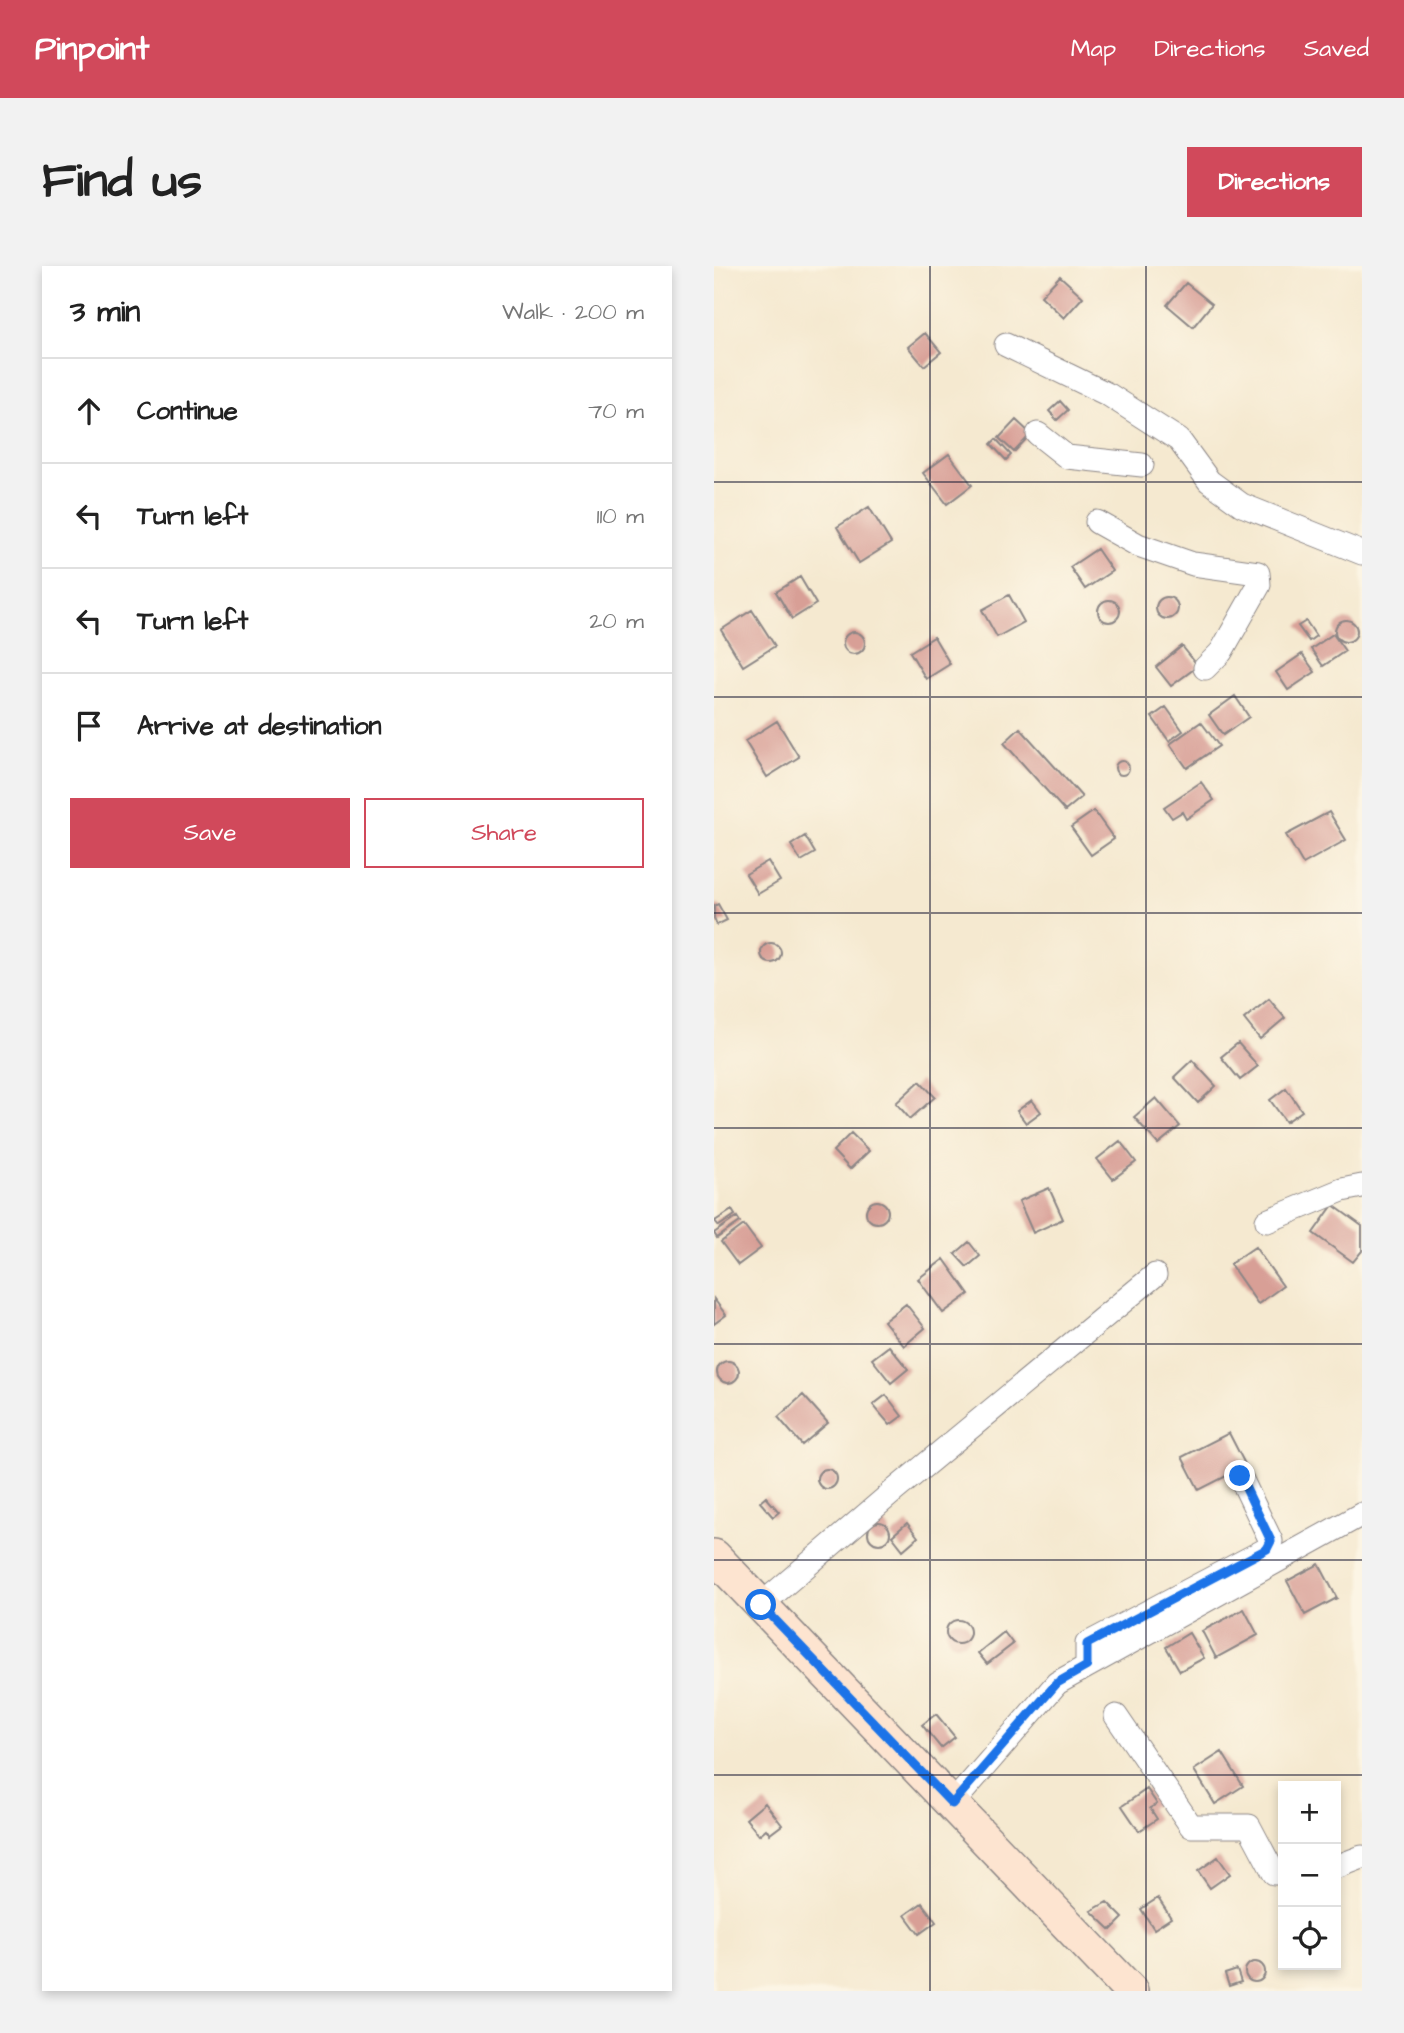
<!DOCTYPE html>
<html lang="en">
<head>
<meta charset="utf-8">
<style>
	:root { --surface:#fff; --page:#f2f2f2; --text:#222; --muted:#767676; --line:#e0e0e0; --accent:#d1495b }
	body { margin:0; font-family:"Architects Daughter",sans-serif; background:var(--page); color:var(--text) }
	.controls { position:absolute; right:21px; bottom:21px; display:grid; overflow:hidden; border-radius:0px; box-shadow:0 4px 10px #0003 }
	.controls button { width:63px; height:63px; display:grid; place-items:center; padding:0; border:0; border-bottom:2px solid var(--line); background:var(--surface); color:var(--text); font:35px sans-serif }
	.stop { position:absolute; width:21px; height:21px; margin:-16px; border:5px solid #1a73e8; border-radius:50%; background:#fff }
	.stop.end { background:#1a73e8; border-color:#fff; box-shadow:0 2px 7px #0008 }
	.list { margin:0; padding:0; list-style:none }
	h2 { display:flex; justify-content:space-between; align-items:center; height:91px; margin:0; padding:0 28px; font-size:30px }
	h2 small { font-size:23px; font-weight:400; color:var(--muted) }
	.list li { display:grid; grid-template-columns:46px 1fr auto; gap:21px; align-items:center; box-sizing:border-box; height:105px; padding:0 28px; border-top:2px solid var(--line) }
	.list b { display:block; font-size:26px; white-space:nowrap }
	.list em { font-size:23px; font-style:normal; color:var(--muted) }
	.actions { display:flex; gap:14px; padding:21px 28px }
	.actions a { flex:1; padding:16px 0; border:2px solid var(--accent); border-radius:0px; text-align:center; font-size:24px; color:var(--accent) }
	.actions .main { background:var(--accent); color:#fff }
	.icon { flex:none; width:38px; height:38px; fill:none; stroke:currentColor; stroke-width:2; stroke-linecap:round; stroke-linejoin:round }
	.map { position:relative; flex:none; width:648px; height:1725px; overflow:hidden; border-radius:0px }
	header { display:flex; align-items:center; gap:42px; box-sizing:border-box; height:98px; padding:0 35px; background:var(--accent); color:#fff }
	header strong { font-size:33px }
	nav { display:flex; gap:38px; margin-inline-start:auto; font-size:24px }
	.intro { display:flex; align-items:center; justify-content:space-between; box-sizing:border-box; height:168px; padding:0 42px }
	h1 { margin:0; font-size:49px }
	.button { padding:18px 32px; border-radius:0px; background:var(--accent); color:#fff; font-size:24px; font-weight:700 }
	main { display:flex; gap:42px; padding:0 42px }
	aside { flex:1; background:var(--surface); border-radius:0px; box-shadow:0 4px 10px #0003 }
	.map>svg:first-child { display:block }
	.building { fill:#d89f96 }
	.lines { fill:none; stroke-linecap:round; stroke-linejoin:round }
	.street-casing { stroke:#8c8686; stroke-width:25 }
	.secondary-casing { stroke:#8c8686; stroke-width:36 }
	.street { stroke:#fff; stroke-width:23 }
	.secondary { stroke:#fde4d0; stroke-width:33 }
	.route { stroke:#1a73e8; stroke-width:9 }
	.grid { fill:none; stroke:#22223b; stroke-width:2; stroke-opacity:0.55 }
</style>
</head>
<body>
<header>
<strong>Pinpoint</strong>
<nav><a>Map</a><a>Directions</a><a>Saved</a></nav>
</header>
<div class="intro"><h1>Find us</h1><a class="button">Directions</a></div>
<main>
<aside>
<h2>3 min<small>Walk · 200 m</small></h2>
<ul class="list">
<li><svg class="icon" aria-label="ahead" viewBox="0 0 24 24"><path d="M12 20V5M6 11l6-6 6 6"/></svg><div><b>Continue</b></div><em>70 m</em></li>
<li><svg class="icon" aria-label="left" viewBox="0 0 24 24"><path d="M17 20v-9H6M10 6l-5 5 5 5"/></svg><div><b>Turn left</b></div><em>110 m</em></li>
<li><svg class="icon" aria-label="left" viewBox="0 0 24 24"><path d="M17 20v-9H6M10 6l-5 5 5 5"/></svg><div><b>Turn left</b></div><em>20 m</em></li>
<li><svg class="icon" aria-label="arrive" viewBox="0 0 24 24"><path d="M6 21V4h12l-3 4 3 4H6"/></svg><div><b>Arrive at destination</b></div></li>
</ul>
<div class="actions"><a class="main">Save</a><a>Share</a></div>
</aside>
<div class="map">
<svg width="648" height="1725" viewBox="0 0 648 1725">
	<rect width="100%" height="100%" fill="#fcf5e5"/>
	<filter id="ink" filterUnits="userSpaceOnUse"><feTurbulence type="fractalNoise" baseFrequency=".0143" numOctaves="2"/><feDisplacementMap in="SourceGraphic" scale="14" xChannelSelector="R" yChannelSelector="G"/><feConvolveMatrix kernelMatrix="1 2 1 2 8 2 1 2 1" color-interpolation-filters="sRGB"/></filter>
	<filter id="wash" filterUnits="userSpaceOnUse"><feTurbulence type="fractalNoise" baseFrequency=".00686" numOctaves="4" result="noise"/><feDisplacementMap in="SourceGraphic" scale="28" xChannelSelector="R" yChannelSelector="G"/><feGaussianBlur stdDeviation="1.57" result="paint"/><feColorMatrix in="noise" values="0 0 0 0 0 0 0 0 0 0 0 0 0 0 0 0 0 1.4 0 .05"/><feComposite in="paint" operator="in"/></filter>
	<g filter="url(#wash)">
		<rect width="100%" height="100%" fill="#f5e9d0"/>
		<g id="blocks">
			<path class="building" d="M346 10 369 31 350 52 327 30Z
				M472 17 498 38 479 61 453 39Z
				M211 67 227 86 210 100 194 81Z
				M346 135 354 144 343 154 335 145Z
				M302 154 317 168 300 186 285 172Z
				M282 173 297 189 292 194 277 178Z
				M235 188 258 219 233 238 209 207Z
				M155 241 177 277 145 297 123 261Z
				M383 283 398 305 371 323 356 301Z
				M86 311 102 338 78 353 62 326Z
				M295 329 310 356 283 371 268 344Z
				M442 342a11 11 0 1 1 22 0a11 11 0 1 1-22 0Z
				M384 345a11 11 0 1 1 22 0a11 11 0 1 1-22 0Z
				M38 344 61 380 29 400 7 364Z
				M621 365a11 11 0 1 1 22 0a11 11 0 1 1-22 0Z
				M592 355 602 370 595 375 584 360Z
				M129 377a11 11 0 1 1 22 0a11 11 0 1 1-22 0Z
				M619 368 631 385 609 400 597 383Z
				M220 371 236 398 212 413 196 386Z
				M468 380 484 400 457 420 442 401Z
				M588 388 601 406 574 424 562 406Z
				M521 430 535 451 509 469 495 449Z
				M452 441 469 465 455 475 438 451Z
				M63 455 85 491 53 511 31 475Z
				M487 456 505 480 473 502 456 478Z
				M306 462 368 531 351 545 290 477Z
				M401 502a7 7 0 1 1 14 0a7 7 0 1 1-14 0Z
				M487 516 500 534 472 553 468 546 458 552 450 541Z
				M380 545 400 573 377 589 357 561Z
				M615 546 632 574 589 598 572 569Z
				M91 570 101 587 87 595 77 579Z
				M54 595 66 615 44 628 32 608Z
				M4 638 13 654 3 659 0 652V640Z
				M47 687a10 10 0 1 1 20 0a10 10 0 1 1-20 0Z
				M555 733 571 752 546 773 530 753Z
				M524 777 544 800 526 814 507 791Z
				M478 794 502 820 484 837 460 811Z
				M206 815 221 831 196 853 182 837Z
				M572 822 588 845 572 856 556 834Z
				M442 832 466 860 444 878 420 851Z
				M318 834 327 846 312 857 303 845Z
				M137 867 155 885 136 903 119 885Z
				M406 875 422 896 399 913 383 893Z
				M335 922 349 953 319 967 305 935Z
				M152 946a11 11 0 1 1 22 0a11 11 0 1 1-22 0Z
				M619 939 648 960V985L639 996 599 967Z
				M18 944 21 949 5 960 1 955Z
				M23 951 26 956 3 972 0 967Z
				M30 959 47 982 24 999 7 976Z
				M255 976 266 990 253 1001 241 988Z
				M541 981 569 1020 544 1038 516 998Z
				M230 993 255 1028 229 1047 204 1013Z
				M0 1033 12 1049 0 1058Z
				M192 1038 211 1062 190 1080 170 1055Z
				M175 1080 194 1103 177 1117 158 1093Z
				M3 1106a11 11 0 1 1 22 0a11 11 0 1 1-22 0Z
				M89 1129 114 1157 88 1179 64 1151Z
				M172 1129 188 1150 176 1159 159 1139Z
				M515 1167 532 1200 485 1224 468 1191Z
				M103 1213a10 10 0 1 1 20 0a10 10 0 1 1-20 0Z
				M52 1231 65 1246 59 1251 46 1236Z
				M154 1267a11 11 0 1 1 22 0a11 11 0 1 1-22 0Z
				M193 1257 204 1271 189 1284 178 1270Z
				M605 1298 623 1332 591 1349 573 1315Z
				M530 1343 544 1369 502 1392 488 1365Z
				M232 1366a12 12 0 1 1 24 0a12 12 0 1 1-24 0Z
				M290 1366 299 1378 273 1398 264 1387Z
				M475 1367 490 1392 466 1405 452 1381Z
				M222 1448 241 1471 227 1482 208 1459Z
				M508 1486 529 1520 501 1538 480 1504Z
				M433 1523 443 1538 436 1542 443 1553 425 1565 408 1540Z
				M51 1537 68 1559 56 1568 52 1563 45 1569 32 1553Z
				M504 1591 516 1608 496 1622 484 1605Z
				M444 1632 457 1652 440 1663 427 1643Z
				M393 1636 409 1652 397 1664 377 1645Z
				M208 1637 222 1656 205 1668 191 1649Z
				M531 1706a10 10 0 1 1 20 0a10 10 0 1 1-20 0Z
				M523 1704 527 1716 515 1720 511 1708Z"/>
		</g>
	</g>
	<g filter="url(#ink)">
		<use href="#blocks" fill-opacity="0" stroke="#8c8686" stroke-width="2"/>
		<g class="lines">
			<defs>
				<path id="street" d="M292 79 395 129 465 174 495 215 528 239 648 287
					M324 168 353 191 428 199
					M383 256 424 279 479 298 544 307 545 319 507 386 491 402
					M553 955 628 924 648 920
					M47 1339 181 1224 441 1009
					M373 1400V1378L553 1283 557 1275 526 1210
					M402 1450 477 1560H535L560 1607H569
					M238 1538 343 1417 648 1248
					M622 1601 648 1591"/>
				<path id="secondary" d="M0 1290 417 1725"/>
			</defs>
			<use href="#street" class="street-casing"/>
			<use href="#secondary" class="secondary-casing"/>
			<use href="#street" class="street"/>
			<use href="#secondary" class="secondary"/>
		</g>
	</g>
	<g class="lines" filter="url(#ink)">
		<path class="route" d="M47 1339 238 1538 343 1417 373 1400V1378L553 1283 557 1275 526 1210"/>
	</g>
	<path class="grid" d="M216 0V1725M432 0V1725M0 216H648M0 431H648M0 647H648M0 862H648M0 1078H648M0 1294H648M0 1509H648"/>
</svg>
<div class="controls">
<button>+</button>
<button>−</button>
<button><svg class="icon" aria-label="locate" viewBox="0 0 24 24"><circle cx="12" cy="12" r="6"/><path d="M12 2v4M12 18v4M2 12h4M18 12h4"/></svg></button>
</div>
<div class="stop" style="left:47px;top:1339px"></div>
<div class="stop end" style="left:526px;top:1210px"></div>
</div>
</main>
</body>
</html>
